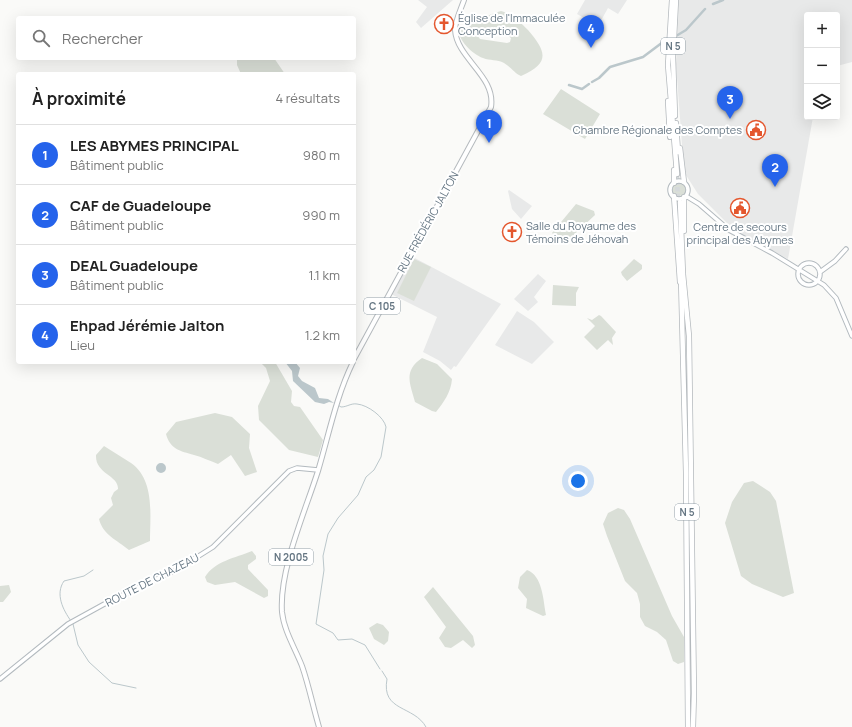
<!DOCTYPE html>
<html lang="fr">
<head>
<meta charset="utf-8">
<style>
	:root { --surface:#fff; --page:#f6f6f6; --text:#222; --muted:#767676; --line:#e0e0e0; --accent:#2563eb }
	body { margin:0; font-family:Manrope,sans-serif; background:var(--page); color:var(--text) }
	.controls { position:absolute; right:12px; top:12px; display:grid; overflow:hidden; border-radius:4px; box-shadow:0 4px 16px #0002 }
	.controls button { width:36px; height:36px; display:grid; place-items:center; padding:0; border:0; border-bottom:1px solid var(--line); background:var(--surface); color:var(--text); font:20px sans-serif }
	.you { position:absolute; left:578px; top:481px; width:14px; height:14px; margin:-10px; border:3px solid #fff; border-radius:50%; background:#1a73e8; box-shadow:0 0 0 6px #1a73e833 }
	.badge { display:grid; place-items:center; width:26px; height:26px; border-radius:50%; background:var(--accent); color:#fff; font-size:13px; font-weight:700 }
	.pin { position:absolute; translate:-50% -33px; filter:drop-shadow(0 1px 2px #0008) }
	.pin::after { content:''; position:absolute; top:21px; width:14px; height:12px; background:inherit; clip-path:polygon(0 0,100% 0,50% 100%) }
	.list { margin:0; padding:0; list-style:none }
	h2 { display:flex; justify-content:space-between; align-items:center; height:52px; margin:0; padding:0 16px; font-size:17px }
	h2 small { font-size:13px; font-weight:400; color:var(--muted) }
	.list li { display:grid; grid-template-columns:26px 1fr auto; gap:12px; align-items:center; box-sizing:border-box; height:60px; padding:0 16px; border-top:1px solid var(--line) }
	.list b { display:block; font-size:15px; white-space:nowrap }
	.list p { margin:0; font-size:13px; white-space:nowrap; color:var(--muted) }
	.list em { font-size:13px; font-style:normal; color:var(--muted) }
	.icon { flex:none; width:22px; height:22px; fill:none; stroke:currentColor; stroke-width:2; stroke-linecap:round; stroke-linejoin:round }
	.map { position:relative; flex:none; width:852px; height:727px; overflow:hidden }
	.search { position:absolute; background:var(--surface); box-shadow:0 4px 16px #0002; left:16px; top:16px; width:340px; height:44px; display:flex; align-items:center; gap:10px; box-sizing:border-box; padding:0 14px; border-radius:4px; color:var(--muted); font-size:15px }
	.panel { position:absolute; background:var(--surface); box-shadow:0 4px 16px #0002; left:16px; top:72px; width:340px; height:292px; border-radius:4px }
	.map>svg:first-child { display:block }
	.built { fill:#e8e9e9 }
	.green { fill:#dadfd7; fill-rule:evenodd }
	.water { fill:#bbc7cb }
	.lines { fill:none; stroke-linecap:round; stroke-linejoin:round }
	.stream { stroke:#bbc7cb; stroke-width:1 }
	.canal { stroke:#bbc7cb; stroke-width:2.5 }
	.trunk-tunnel { stroke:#d5d9db; stroke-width:4.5; stroke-dasharray:4.5 2; stroke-linecap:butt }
	.secondary-casing { stroke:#b3babf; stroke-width:5.5 }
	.primary-casing { stroke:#b5babe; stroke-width:6 }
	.trunk-casing { stroke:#b4b9bd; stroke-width:6 }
	.secondary { stroke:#fff; stroke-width:3.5 }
	.primary { stroke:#fff; stroke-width:4 }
	.trunk { stroke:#fff; stroke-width:4.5 }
	.labels { text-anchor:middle; stroke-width:4; stroke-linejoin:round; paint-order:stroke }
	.shield { fill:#fff; stroke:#939fa8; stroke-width:1 }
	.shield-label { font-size:10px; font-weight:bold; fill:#657683 }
	.poi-label { font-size:11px; fill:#657683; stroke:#fff; text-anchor:start }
	.street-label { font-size:11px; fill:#657683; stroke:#fff }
</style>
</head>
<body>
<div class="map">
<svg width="852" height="727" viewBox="0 0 852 727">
	<rect width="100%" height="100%" fill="#fafaf8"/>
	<path class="built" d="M418 0H453L421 28 416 22 427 7Z
		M585 0H627L618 14 608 8 598 26 577 14Z
		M679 0H852V62L837 66V15H807V117H813L788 259 747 237 728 224 698 194 684 172 676 64Z
		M509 190 532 206 521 219 512 209 508 191Z
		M411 256 501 304 456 367 454 366 451 370 440 361 423 352 437 317 391 294Z
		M538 274 546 281 534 297 538 302 528 311 514 299Z
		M517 311 534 322 554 342 532 364 495 345Z"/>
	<path class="green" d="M501 11C513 14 519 21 528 30 546 51 551 63 521 76 514 73 511 67 504 63 497 59 490 61 483 58 472 54 458 40 458 28 473 24 486 15 501 11ZM478 28 502 31 511 38 510 42 507 43 480 39 477 35Z
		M237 58H274L285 74H241L237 65Z
		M561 89 600 114 585 139 543 114Z
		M672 189a7 7 0 1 1 14 0a7 7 0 1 1-14 0Z
		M576 204 594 211 595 215 564 244 552 233Z
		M414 259 431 267 414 301 397 293Z
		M634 259 642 265V269L627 281 622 275 621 272Z
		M553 285 579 287 576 293V306L552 305Z
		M599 315 601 316 616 332 612 338 613 345 608 340 597 350 584 337 595 326 587 318 592 320Z
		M422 358 437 364 452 379C451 392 444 402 436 412L432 411 415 402C410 383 403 371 422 358Z
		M260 362H275L292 391 291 402 294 406 300 407 323 440 318 457 289 450 259 420 258 406 270 381 266 368Z
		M215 413 232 417 250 434 249 448 257 472 245 476 231 455 218 464C210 461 202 457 194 455 180 451 170 449 166 434L176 422Z
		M104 446C113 452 122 457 131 463 155 480 150 515 150 541L129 550C117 540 103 535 99 519L113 505 111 498 114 492 118 489C119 475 95 474 96 455Z
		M753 481 770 492 776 501 794 593 783 597 752 584 741 576 725 523 732 502 744 483Z
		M618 508 624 510 630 519 672 616 684 637V662L678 664 673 661 666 640 657 632 645 626 640 617V604L637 593 625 581 607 536 603 524 608 513Z
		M252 551 256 556V559L248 565V569L268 590V596L264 598 235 582 215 585 207 582 205 577C215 561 235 558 252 551Z
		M527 570C543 576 543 600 546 615L543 616 526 608 527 599 518 588 520 577Z
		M9 585 11 592 3 602H0V586Z
		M433 587 473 636 475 645 472 648 463 640 451 648 445 647 439 638 446 627 424 597Z
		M377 623 383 625 389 632 388 641 384 645 374 639 369 628Z"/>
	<path class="water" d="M285 362H295L300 368 298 376 302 381 315 388 319 398 328 399 334 403 329 402 324 404 315 402 293 381 292 371Z
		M156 468a5 5 0 1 1 10 0a5 5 0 1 1-10 0Z"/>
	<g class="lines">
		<path class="stream" d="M338 405 341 407C347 407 351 403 357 404 368 405 384 417 386 427L381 457 374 470 366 477 358 495 338 518 328 534 323 556 324 570 316 624 333 633 338 640 352 639 365 645 380 669
			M71 621C63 610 55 594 64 581L84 576 93 570
			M73 624 78 645 89 662 112 683 136 688
			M382 671 387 679C381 712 414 705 426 727"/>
		<path class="canal" d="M713 4 723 0
			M676 36 686 30 705 9
			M592 82 599 78 610 67 643 57 667 39
			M569 85 582 89 589 84"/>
		<path class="trunk-tunnel" d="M677 174 678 203"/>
		<defs>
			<path id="secondary" d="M670 190a9 9 0 1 1 18 0a9 9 0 1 1-18 0Z
				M686 196 699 204 729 230 772 253 824 285 836 298 852 336
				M798 274a11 11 0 1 1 22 0a11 11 0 1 1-22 0Z
				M820 272 835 261 846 249
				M0 679 68 624 108 602 178 569 213 547 289 471 297 468 318 470"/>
			<path id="primary" d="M354 359 491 107C496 76 457 59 455 30 455 21 461 9 464 0
				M319 727C313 707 309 686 302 666 295 648 284 631 282 612 279 570 305 512 318 471 329 434 336 397 353 362"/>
			<path id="trunk" d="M672 0 668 65 677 174
				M668 101 670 137
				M675 116 673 57 676 0
				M676 123 678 152
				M680 148 684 182
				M674 183V170
				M674 196 680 282
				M684 197V231
				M680 202 683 274 689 336 694 693 693 727
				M681 279 686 473 688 727"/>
		</defs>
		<use href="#secondary" class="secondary-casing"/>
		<use href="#primary" class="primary-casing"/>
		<use href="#trunk" class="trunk-casing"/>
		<use href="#secondary" class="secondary"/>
		<use href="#primary" class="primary"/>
		<use href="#trunk" class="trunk"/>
	</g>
	<defs>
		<symbol id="church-ring" viewBox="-11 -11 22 22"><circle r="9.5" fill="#fff" stroke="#e4572e" stroke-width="1.5"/><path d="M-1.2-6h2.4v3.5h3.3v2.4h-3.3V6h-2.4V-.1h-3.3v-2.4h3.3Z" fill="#e4572e"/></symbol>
		<symbol id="civic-ring" viewBox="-11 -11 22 22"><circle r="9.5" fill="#fff" stroke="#e4572e" stroke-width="1.5"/><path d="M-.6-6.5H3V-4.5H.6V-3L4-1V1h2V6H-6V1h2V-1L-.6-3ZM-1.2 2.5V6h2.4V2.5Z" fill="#e4572e"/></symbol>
	</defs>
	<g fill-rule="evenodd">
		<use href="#church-ring" x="433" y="13" width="22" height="22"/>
		<use href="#civic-ring" x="745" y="119" width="22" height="22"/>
		<use href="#civic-ring" x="729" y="197" width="22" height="22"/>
		<use href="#church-ring" x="501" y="221" width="22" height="22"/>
	</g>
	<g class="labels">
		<g class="shield">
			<rect x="661" y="38" width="24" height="16" rx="3"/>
			<rect x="364" y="298" width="36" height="16" rx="3"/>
			<rect x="675" y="504" width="24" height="16" rx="3"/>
			<rect x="269" y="549" width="44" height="16" rx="3"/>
		</g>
		<g class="shield-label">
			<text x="673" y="50">N 5</text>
			<text x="382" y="310">C 105</text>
			<text x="687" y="516">N 5</text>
			<text x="291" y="561">N 2005</text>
		</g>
		<g class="poi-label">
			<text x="458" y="22">Église de l'Immaculée<tspan x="458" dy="13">Conception</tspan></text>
			<text x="742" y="134" text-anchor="end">Chambre Régionale des Comptes</text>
			<text x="526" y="230">Salle du Royaume des<tspan x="526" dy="13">Témoins de Jéhovah</tspan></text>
			<text x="740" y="231" text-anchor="middle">Centre de secours<tspan x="740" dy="13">principal des Abymes</tspan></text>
		</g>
		<g class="street-label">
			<text transform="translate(428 222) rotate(-61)" y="4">RUE FRÉDÉRIC JALTON</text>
			<text transform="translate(152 580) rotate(-27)" y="4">ROUTE DE CHAZEAU</text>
		</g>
	</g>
</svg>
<div class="controls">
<button>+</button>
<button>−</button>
<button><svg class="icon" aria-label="layers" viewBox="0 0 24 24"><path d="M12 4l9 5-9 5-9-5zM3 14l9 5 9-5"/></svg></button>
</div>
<div class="you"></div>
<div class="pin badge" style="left:489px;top:143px">1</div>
<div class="pin badge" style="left:775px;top:187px">2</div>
<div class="pin badge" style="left:730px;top:119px">3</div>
<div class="pin badge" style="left:591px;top:48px">4</div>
<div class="search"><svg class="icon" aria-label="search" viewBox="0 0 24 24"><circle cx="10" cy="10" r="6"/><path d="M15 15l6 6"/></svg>Rechercher</div>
<section class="panel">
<h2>À proximité<small>4 résultats</small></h2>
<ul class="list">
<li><span class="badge">1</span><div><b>LES ABYMES PRINCIPAL</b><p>Bâtiment public</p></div><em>980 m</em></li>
<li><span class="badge">2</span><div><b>CAF de Guadeloupe</b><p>Bâtiment public</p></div><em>990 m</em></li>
<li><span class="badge">3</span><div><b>DEAL Guadeloupe</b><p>Bâtiment public</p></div><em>1.1 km</em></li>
<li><span class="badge">4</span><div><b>Ehpad Jérémie Jalton</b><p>Lieu</p></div><em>1.2 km</em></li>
</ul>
</section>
</div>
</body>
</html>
